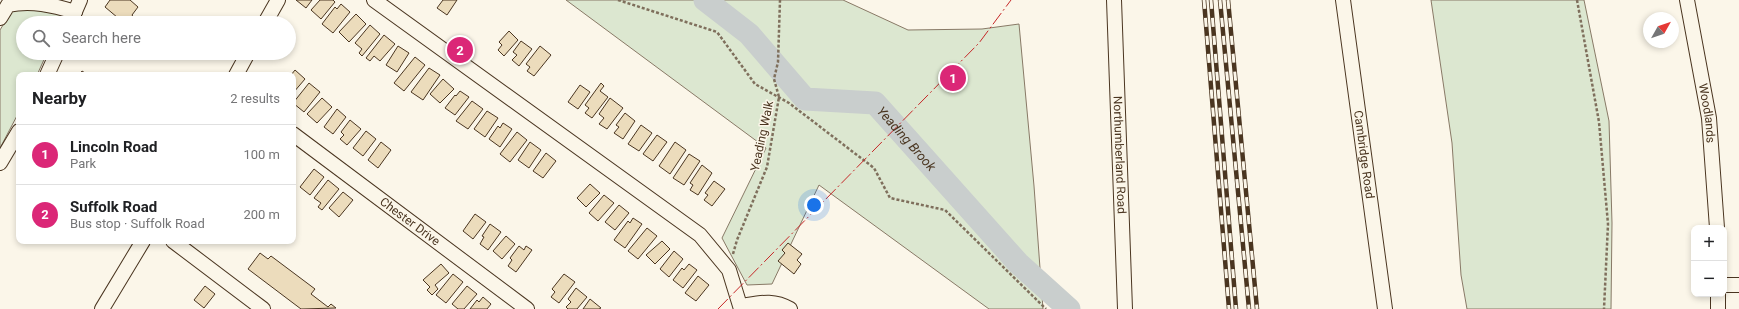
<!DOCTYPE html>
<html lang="en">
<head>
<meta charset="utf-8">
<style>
	:root { --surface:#fff; --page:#f2f2f2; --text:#202124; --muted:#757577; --line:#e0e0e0; --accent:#db2777 }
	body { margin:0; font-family:Roboto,sans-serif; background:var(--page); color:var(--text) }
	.controls { position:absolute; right:12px; bottom:12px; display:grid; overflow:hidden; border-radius:8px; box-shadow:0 2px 6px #0003 }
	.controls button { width:36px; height:36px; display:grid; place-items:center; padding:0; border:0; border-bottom:1px solid var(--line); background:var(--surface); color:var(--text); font:20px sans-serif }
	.compass { position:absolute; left:1643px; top:12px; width:36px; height:36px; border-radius:50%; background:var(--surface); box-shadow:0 2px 6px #0003; rotate:50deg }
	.you { position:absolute; left:814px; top:205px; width:14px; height:14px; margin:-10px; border:3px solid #fff; border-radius:50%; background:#1a73e8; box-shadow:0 0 0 6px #1a73e833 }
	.badge { display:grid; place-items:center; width:26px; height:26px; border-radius:50%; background:var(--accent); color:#fff; font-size:13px; font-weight:700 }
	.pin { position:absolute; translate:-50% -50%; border:2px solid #fff; box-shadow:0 1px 4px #0006 }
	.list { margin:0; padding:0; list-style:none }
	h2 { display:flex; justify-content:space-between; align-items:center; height:52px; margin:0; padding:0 16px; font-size:17px }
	h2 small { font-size:13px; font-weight:400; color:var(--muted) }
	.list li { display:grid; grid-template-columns:26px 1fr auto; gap:12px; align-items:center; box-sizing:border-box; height:60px; padding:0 16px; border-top:1px solid var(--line) }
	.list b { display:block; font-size:15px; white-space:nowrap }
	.list p { margin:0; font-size:13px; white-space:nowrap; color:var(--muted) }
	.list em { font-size:13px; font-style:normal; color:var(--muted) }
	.icon { flex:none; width:22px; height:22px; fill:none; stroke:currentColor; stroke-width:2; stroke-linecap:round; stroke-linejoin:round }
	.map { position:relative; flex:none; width:1739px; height:309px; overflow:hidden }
	.search { position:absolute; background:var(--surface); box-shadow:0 2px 6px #0003; left:16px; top:16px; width:280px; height:44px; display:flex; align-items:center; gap:10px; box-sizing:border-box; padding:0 14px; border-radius:22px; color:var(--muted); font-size:15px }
	.panel { position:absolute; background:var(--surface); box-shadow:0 2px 6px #0003; left:16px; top:72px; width:280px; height:172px; border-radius:8px }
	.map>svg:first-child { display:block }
	.green { fill:#dce7d0; stroke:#887966 }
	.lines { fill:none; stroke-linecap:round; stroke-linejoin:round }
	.river { stroke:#c9cecd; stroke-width:23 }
	.building { fill:#ecdcbc; stroke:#4a3520 }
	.minor-casing { stroke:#4a3520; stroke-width:16 }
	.path { stroke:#7f6f5c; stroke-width:2.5; stroke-dasharray:3 2; stroke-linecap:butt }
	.minor { stroke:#fbf6e9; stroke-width:14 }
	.rail-casing { stroke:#4a3520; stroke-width:4.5 }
	.rail { stroke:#fbf6e9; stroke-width:3; stroke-dasharray:9; stroke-linecap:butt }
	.power { stroke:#c62828; stroke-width:1; stroke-dasharray:14 3 2 3; stroke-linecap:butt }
	.labels { text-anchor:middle; stroke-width:3; stroke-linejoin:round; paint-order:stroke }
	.street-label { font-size:12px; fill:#4a3520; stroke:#fbf6e9 }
	.water-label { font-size:13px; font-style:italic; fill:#4a3520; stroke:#fbf6e9 }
</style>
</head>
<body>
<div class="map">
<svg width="1739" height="309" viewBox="0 0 1739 309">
	<rect width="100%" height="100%" fill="#fbf6e9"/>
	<path class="green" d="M566 0H843L908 30 982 29 1019 24 1034 186 1043 309H989L819 185 772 284 747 285 722 238 766 148Z
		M1431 0H1584L1609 121 1612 223 1611 309H1467L1461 275 1452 143Z
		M14 7 67 11 61 23H23V53H47L37 75H19V112L0 148V30Z"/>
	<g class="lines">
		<path class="river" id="s1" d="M705 0 749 34 805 99 875 103 1018 263 1069 309"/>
	</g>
	<path class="building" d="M110 0H130L138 7 132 15 134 18 130 23H124L105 7Z
		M296 0H312L306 8Z
		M320 0H333L335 2 321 19 311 10Z
		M443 0H457L447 15 437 8Z
		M341 4 350 12 333 33 322 24 335 7 337 9Z
		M356 14 366 24 349 42 339 32Z
		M370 25 380 34 362 56 359 53 362 49 355 43Z
		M509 31 518 40 504 56 498 50 502 45 499 42Z
		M384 35 395 44 380 61 374 56 370 61 366 58Z
		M521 41 532 49 519 66 512 60 517 55 513 52Z
		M398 46 409 53 397 72 386 65Z
		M540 46 551 55 534 76 527 71 530 67 526 64Z
		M415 57 425 65 404 91 394 83Z
		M429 68 440 75 423 100 411 92Z
		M295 70 305 79 293 93V75H291Z
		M82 71 88 75H79Z
		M443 79 454 89 440 103 430 94Z
		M309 83 320 92 304 112 293 103Z
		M601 83 604 86 600 91 608 97 592 118 585 113 589 108 585 105Z
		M580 85 590 92 578 109 568 102Z
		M460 91 469 97 455 115 445 108 455 95 456 96Z
		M322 98 332 107 317 123 307 114Z
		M610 98 623 108 607 129 599 124 604 118 599 114Z
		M472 101 483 109 468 129 456 121Z
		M337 109 346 117 333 134 324 127Z
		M487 111 498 118 485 137 474 129Z
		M625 113 635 121 623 139 614 133 619 127 616 125Z
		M350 120 361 129 347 145 340 139 344 135 341 132Z
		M503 123 512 129 500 147 489 139 498 126 500 128Z
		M641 125 652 133 639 151 628 144Z
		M366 131 376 139 363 156 353 148Z
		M517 132 527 140 510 162 500 154Z
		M657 135 667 142 653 161 643 154Z
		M381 142 391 150 378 168 368 160Z
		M530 142 541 150 529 168 518 160Z
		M675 142 686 150 670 174 659 166Z
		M546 153 556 161 543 178 533 171Z
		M689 154 700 161 684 185 673 178Z
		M702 165 712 173 698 195 690 190 693 185 690 183Z
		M314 169 324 177 310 195 300 187Z
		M328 180 339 189 322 210 318 207 321 203 314 198Z
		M714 181 725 189 712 206 704 200 708 195 705 193Z
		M590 184 600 193 586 207 577 198Z
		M343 192 353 200 339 217 329 208Z
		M604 195 614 203 598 221 589 213Z
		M619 205 629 213 615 230 605 222Z
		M475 214 486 222 473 239 463 231Z
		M633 218 642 224 625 248 614 240 628 221 630 223Z
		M490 224 501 232 488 250 480 244 484 237 482 236Z
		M647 228 657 236 638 259 628 251Z
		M506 236 515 244 502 259 493 251Z
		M662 241 670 249 655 264 646 255Z
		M788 243 802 254 797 260 801 264 794 274 778 261 785 253 782 250Z
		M519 246 524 250 526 246 532 250 516 272 508 266 512 260 510 258Z
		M674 251 683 259 669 277 660 269Z
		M260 253 268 259 271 256 315 289 311 294 328 307 331 304 336 308 301 309 248 269Z
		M441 264 449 273 435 285 438 289 432 295 427 290 430 287 423 280Z
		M689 264 697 270 683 288 673 280 682 268 684 270Z
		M453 274 463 282 446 303 436 295Z
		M564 274 575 282 559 303 551 297 555 292 552 289Z
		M698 276 709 285 696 301 685 293Z
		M205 286 215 294 204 308 194 300Z
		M467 286 477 294 464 309H458L452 304Z
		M576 288 587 297 577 309H568L566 307 571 302 568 299Z
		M483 297 491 304 487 309H470L477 300 479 302Z
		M590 299 601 308 599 309H583Z"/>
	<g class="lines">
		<defs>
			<g id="minor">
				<path d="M374 0 700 235 729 270 741 309"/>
				<path id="s2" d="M1114 0 1125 309"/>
				<path id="s3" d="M1343 0 1385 309"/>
				<path id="s4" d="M1687 0 1709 118 1717 228"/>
				<path d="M0 18 8 5C31 0 53 5 75 12"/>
				<path d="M70 23 80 0"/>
				<path d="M265 23 278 0"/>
				<path d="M47 75 57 53"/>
				<path d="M236 75 248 53"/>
				<path id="s5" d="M293 134 527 309"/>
				<path d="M0 163 19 131"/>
				<path d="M173 241 263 309"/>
				<path d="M1724 285H1739"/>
				<path d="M741 306C760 303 773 299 790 309"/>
				<path d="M102 309 143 241"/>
				<path d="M1718 309V294"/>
			</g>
		</defs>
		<use href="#minor" class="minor-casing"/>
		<path class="path" d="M618 0 717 32 755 84 789 103 874 168 890 198 945 210 1046 309
			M1577 0 1599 122 1608 224 1604 309
			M733 254 737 240 767 167 779 97 774 79 778 62 780 0"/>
		<use href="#minor" class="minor"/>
		<defs>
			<path id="rail" d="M1204 0 1229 309
				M1211 0 1236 309
				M1220 0 1249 309
				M1228 0 1257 309"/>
		</defs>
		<use href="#rail" class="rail-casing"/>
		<use href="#rail" class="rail"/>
		<path class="power" d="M718 309 979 43 1011 0"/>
	</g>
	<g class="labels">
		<g class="street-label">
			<text dy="4" stroke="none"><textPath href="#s4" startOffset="115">Woodlands</textPath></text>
			<text transform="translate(762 136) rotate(-78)" y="4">Yeading Walk</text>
			<text dy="4" stroke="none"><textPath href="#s2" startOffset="155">Northumberland Road</textPath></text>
			<text dy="4" stroke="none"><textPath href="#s3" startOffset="156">Cambridge Road</textPath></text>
			<text dy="4" stroke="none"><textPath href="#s5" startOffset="146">Chester Drive</textPath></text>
		</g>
		<g class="water-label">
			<text dy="5" stroke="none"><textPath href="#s1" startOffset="259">Yeading Brook</textPath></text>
		</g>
	</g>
</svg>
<div class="controls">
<button>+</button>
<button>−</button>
</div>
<svg class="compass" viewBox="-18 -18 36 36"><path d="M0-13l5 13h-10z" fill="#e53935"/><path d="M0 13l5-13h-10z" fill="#757577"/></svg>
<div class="you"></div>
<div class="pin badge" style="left:953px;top:78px">1</div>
<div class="pin badge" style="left:460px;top:50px">2</div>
<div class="search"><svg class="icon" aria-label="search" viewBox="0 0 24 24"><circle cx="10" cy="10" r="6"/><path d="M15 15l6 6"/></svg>Search here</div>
<section class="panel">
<h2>Nearby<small>2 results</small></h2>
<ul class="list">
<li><span class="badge">1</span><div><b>Lincoln Road</b><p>Park</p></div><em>100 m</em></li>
<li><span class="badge">2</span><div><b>Suffolk Road</b><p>Bus stop · Suffolk Road</p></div><em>200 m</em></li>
</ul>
</section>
</div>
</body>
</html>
